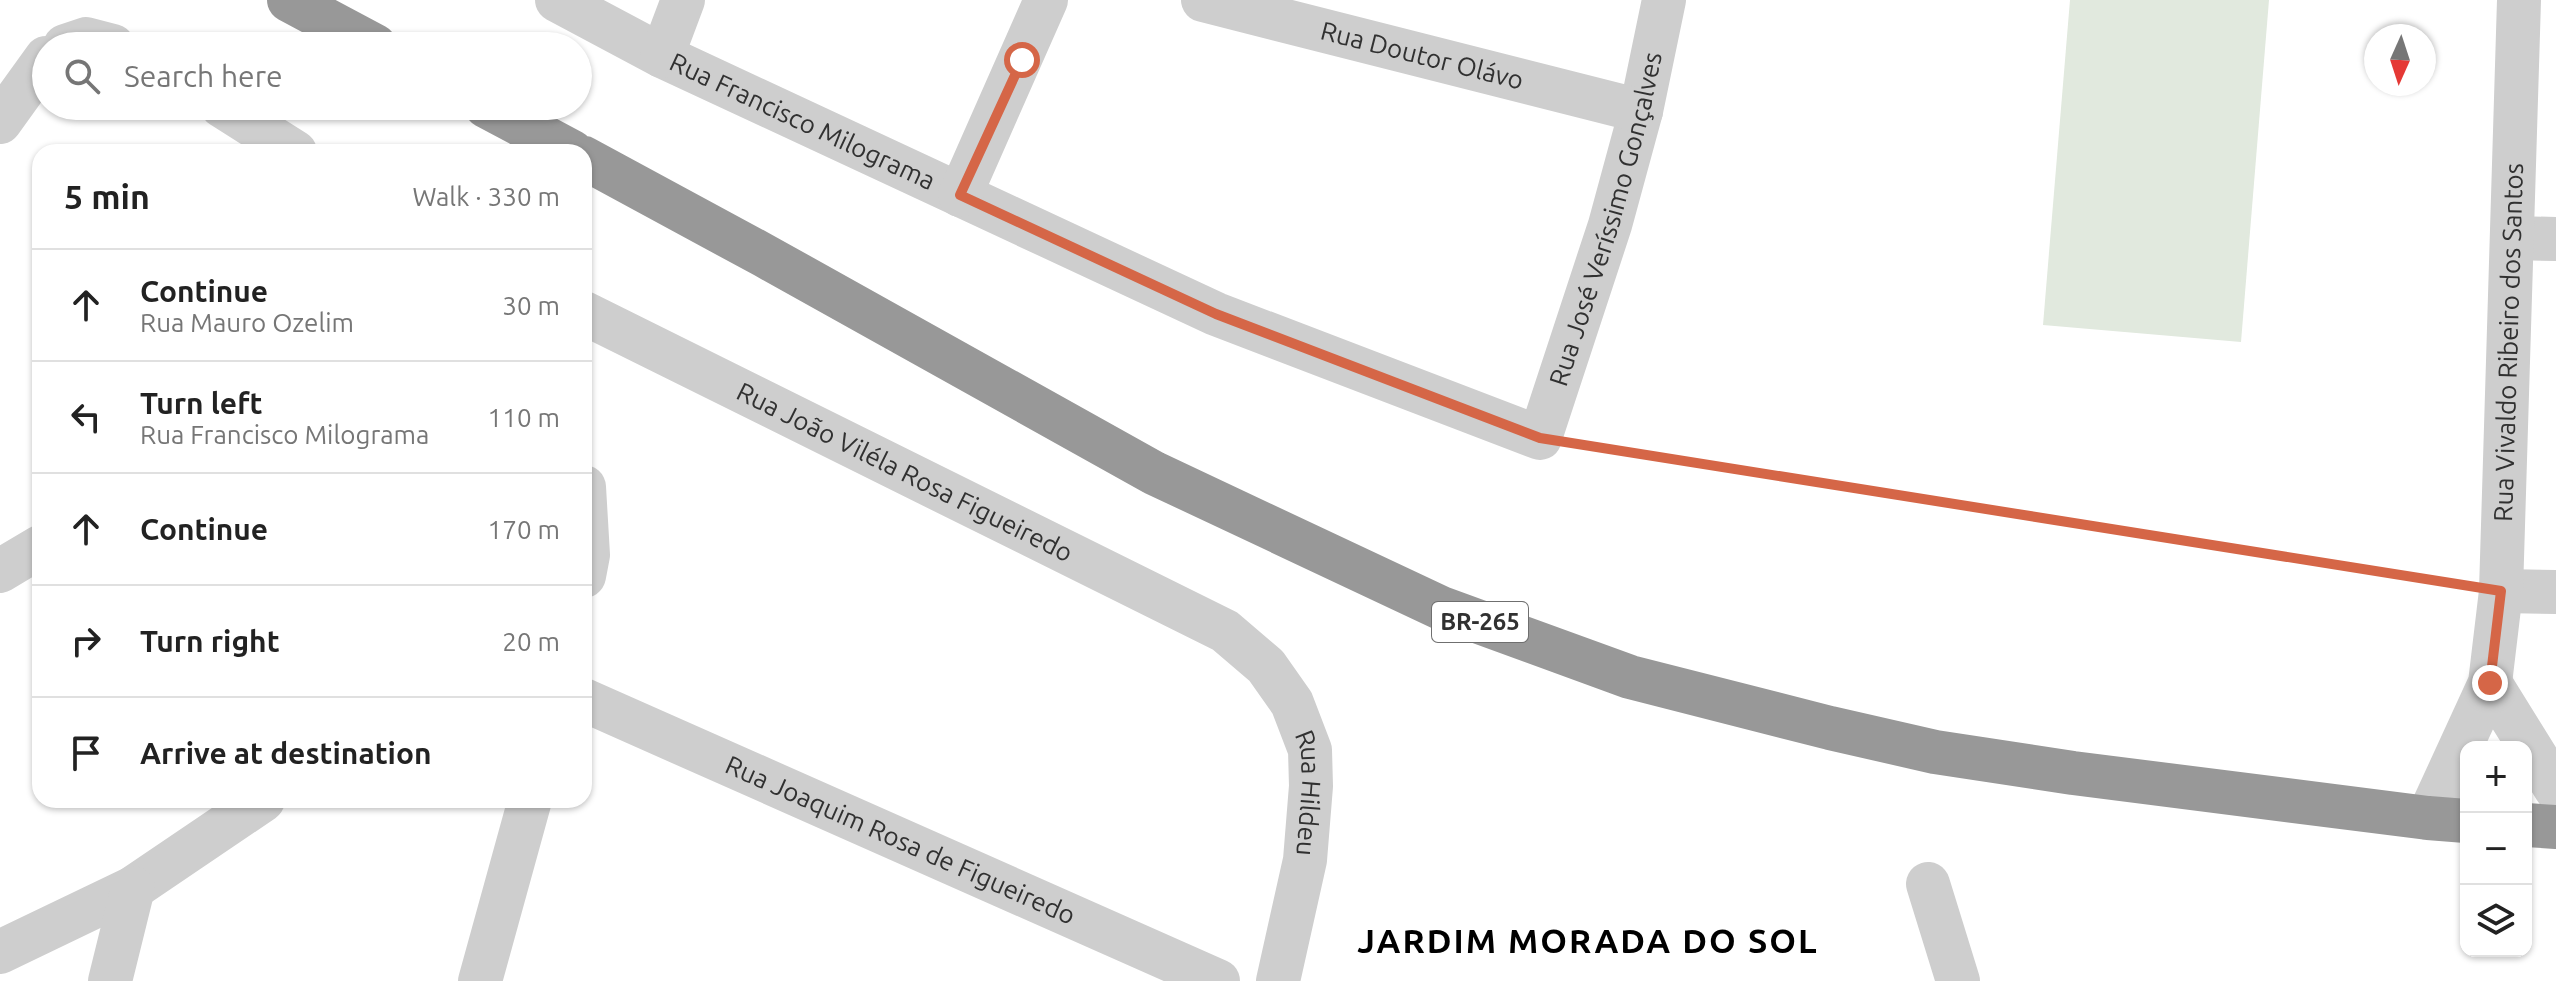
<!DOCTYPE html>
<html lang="en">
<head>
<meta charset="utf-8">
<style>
	:root { --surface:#fff; --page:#f6f6f6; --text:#222; --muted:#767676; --line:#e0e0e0 }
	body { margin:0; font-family:Ubuntu,sans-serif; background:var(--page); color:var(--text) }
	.controls { position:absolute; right:24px; bottom:24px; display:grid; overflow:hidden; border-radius:16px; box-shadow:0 2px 6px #0004 }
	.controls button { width:72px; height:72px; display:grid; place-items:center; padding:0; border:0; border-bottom:2px solid var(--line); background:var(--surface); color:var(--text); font:40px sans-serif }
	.compass { position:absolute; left:2364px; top:24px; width:72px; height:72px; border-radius:50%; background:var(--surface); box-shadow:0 2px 6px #0004; rotate:183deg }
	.stop { position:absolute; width:24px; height:24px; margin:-18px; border:6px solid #d56647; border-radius:50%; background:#fff }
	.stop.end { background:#d56647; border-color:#fff; box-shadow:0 2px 8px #0008 }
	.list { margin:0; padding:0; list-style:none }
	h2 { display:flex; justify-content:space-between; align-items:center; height:104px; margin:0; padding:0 32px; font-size:34px }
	h2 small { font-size:26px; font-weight:400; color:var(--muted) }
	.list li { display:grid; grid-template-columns:52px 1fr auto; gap:24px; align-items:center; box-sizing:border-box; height:112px; padding:0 32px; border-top:2px solid var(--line) }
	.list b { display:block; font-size:30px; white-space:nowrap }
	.list p { margin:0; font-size:26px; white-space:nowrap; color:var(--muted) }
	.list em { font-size:26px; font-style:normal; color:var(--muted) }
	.icon { flex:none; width:44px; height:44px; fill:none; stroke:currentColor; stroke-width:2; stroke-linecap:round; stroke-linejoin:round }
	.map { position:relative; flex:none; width:2556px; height:981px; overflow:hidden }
	.search { position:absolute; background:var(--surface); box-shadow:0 2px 6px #0004; left:32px; top:32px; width:560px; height:88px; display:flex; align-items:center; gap:20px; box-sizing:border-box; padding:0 28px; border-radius:44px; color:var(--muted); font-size:30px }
	.panel { position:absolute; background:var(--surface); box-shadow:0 2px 6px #0004; left:32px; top:144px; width:560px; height:664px; border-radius:24px }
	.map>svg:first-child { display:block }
	.green { fill:#e1e9de }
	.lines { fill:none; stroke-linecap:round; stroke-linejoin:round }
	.path { stroke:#c8c8c8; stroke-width:5; stroke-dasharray:4 4; stroke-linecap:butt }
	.minor { stroke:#cecece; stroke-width:44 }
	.highway { stroke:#989898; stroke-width:44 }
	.route { stroke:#d56647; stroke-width:10 }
	.labels { text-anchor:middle; stroke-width:8; stroke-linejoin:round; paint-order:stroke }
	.shield { fill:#fff; stroke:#6f6f6f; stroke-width:2 }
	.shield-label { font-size:24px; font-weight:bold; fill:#313131 }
	.street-label { font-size:26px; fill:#313131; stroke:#fff }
	.district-label { font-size:34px; font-weight:bold; letter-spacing:2px; fill:#000; stroke:#fff }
</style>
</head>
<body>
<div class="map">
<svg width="2556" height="981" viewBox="0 0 2556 981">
	<rect width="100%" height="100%" fill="#fff"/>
	<path class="green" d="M2070 0H2269L2241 342 2043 325Z"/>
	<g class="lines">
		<path class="path" d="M1578 444 2461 584"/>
		<g class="minor">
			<path id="s1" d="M557 0 662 56 1216 314 1540 438 1610 225 1641 111 1664 0"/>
			<path id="s2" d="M1203 0 1641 111"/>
			<path d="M65 46 86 39 113 46"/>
			<path d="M662 56 683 0"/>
			<path d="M222 106 295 152"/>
			<path d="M0 122 46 58"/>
			<path d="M960 195 1046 0"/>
			<path d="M2513 238 2556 239"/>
			<path id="s3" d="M584 313 1225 631 1266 666 1292 703 1310 750 1311 786 1305 860 1278 981"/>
			<path d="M584 487 588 555 584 576"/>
			<path d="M0 571 40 547"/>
			<path d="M2501 591 2556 592"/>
			<path d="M2490 683 2556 789"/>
			<path id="s4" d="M584 700 1218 981"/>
			<path id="s5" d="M2428 818 2490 683 2501 591 2519 0"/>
			<path d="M1928 884 1958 981"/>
			<path d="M0 952 133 888 263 800"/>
			<path d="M110 981 133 888"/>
			<path d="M480 981 530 800"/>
		</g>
		<path class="highway" d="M289 0 375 46
			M486 106 572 152
			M584 158 765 256 1154 473 1441 608 1630 677 1830 728 1935 752 2073 773 2428 818 2466 821
			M2526 825 2556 827"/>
	</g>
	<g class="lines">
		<path class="route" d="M1022 60 960 195 1216 314 1540 438 2501 591 2490 683"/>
	</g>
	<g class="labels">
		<rect class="shield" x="1432" y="602" width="96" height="40" rx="6"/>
		<g class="shield-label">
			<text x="1480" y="630">BR-265</text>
		</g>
		<g class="street-label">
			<text dy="9" stroke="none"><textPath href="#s2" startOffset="226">Rua Doutor Olávo</textPath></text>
			<text dy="9" stroke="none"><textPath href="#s1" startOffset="274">Rua Francisco Milograma</textPath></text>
			<text dy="9" stroke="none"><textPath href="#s1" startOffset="1306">Rua José Veríssimo Gonçalves</textPath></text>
			<text dy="9" stroke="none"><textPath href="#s5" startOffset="490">Rua Vivaldo Ribeiro dos Santos</textPath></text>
			<text dy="9" stroke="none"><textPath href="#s3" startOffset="358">Rua João Viléla Rosa Figueiredo</textPath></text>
			<text dy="9" stroke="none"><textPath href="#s3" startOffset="908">Rua Hildeu</textPath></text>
			<text dy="9" stroke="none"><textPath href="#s4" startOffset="346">Rua Joaquim Rosa de Figueiredo</textPath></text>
		</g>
		<g class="district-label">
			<text x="1588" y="953">JARDIM MORADA DO SOL</text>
		</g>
	</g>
</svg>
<div class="controls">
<button>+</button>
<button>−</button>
<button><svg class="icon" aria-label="layers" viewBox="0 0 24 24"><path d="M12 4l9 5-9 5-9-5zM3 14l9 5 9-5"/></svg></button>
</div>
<svg class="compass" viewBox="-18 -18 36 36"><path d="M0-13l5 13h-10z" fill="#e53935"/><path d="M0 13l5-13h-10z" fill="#767676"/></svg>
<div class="stop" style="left:1022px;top:60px"></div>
<div class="stop end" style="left:2490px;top:683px"></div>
<div class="search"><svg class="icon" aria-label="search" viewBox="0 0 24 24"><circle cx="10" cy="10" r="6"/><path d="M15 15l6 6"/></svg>Search here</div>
<section class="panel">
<h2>5 min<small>Walk · 330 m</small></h2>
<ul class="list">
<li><svg class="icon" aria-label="ahead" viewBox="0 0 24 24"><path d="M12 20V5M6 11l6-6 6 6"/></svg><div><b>Continue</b><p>Rua Mauro Ozelim</p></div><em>30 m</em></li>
<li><svg class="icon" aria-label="left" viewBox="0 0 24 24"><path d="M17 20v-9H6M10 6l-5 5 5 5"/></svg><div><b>Turn left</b><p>Rua Francisco Milograma</p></div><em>110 m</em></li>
<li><svg class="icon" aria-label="ahead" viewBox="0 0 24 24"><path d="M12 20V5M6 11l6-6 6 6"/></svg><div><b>Continue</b></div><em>170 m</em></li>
<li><svg class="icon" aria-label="right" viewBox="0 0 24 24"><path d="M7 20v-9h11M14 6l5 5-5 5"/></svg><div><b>Turn right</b></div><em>20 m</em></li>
<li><svg class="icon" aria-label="arrive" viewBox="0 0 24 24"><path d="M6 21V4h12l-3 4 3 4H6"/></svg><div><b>Arrive at destination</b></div></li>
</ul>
</section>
</div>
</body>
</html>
